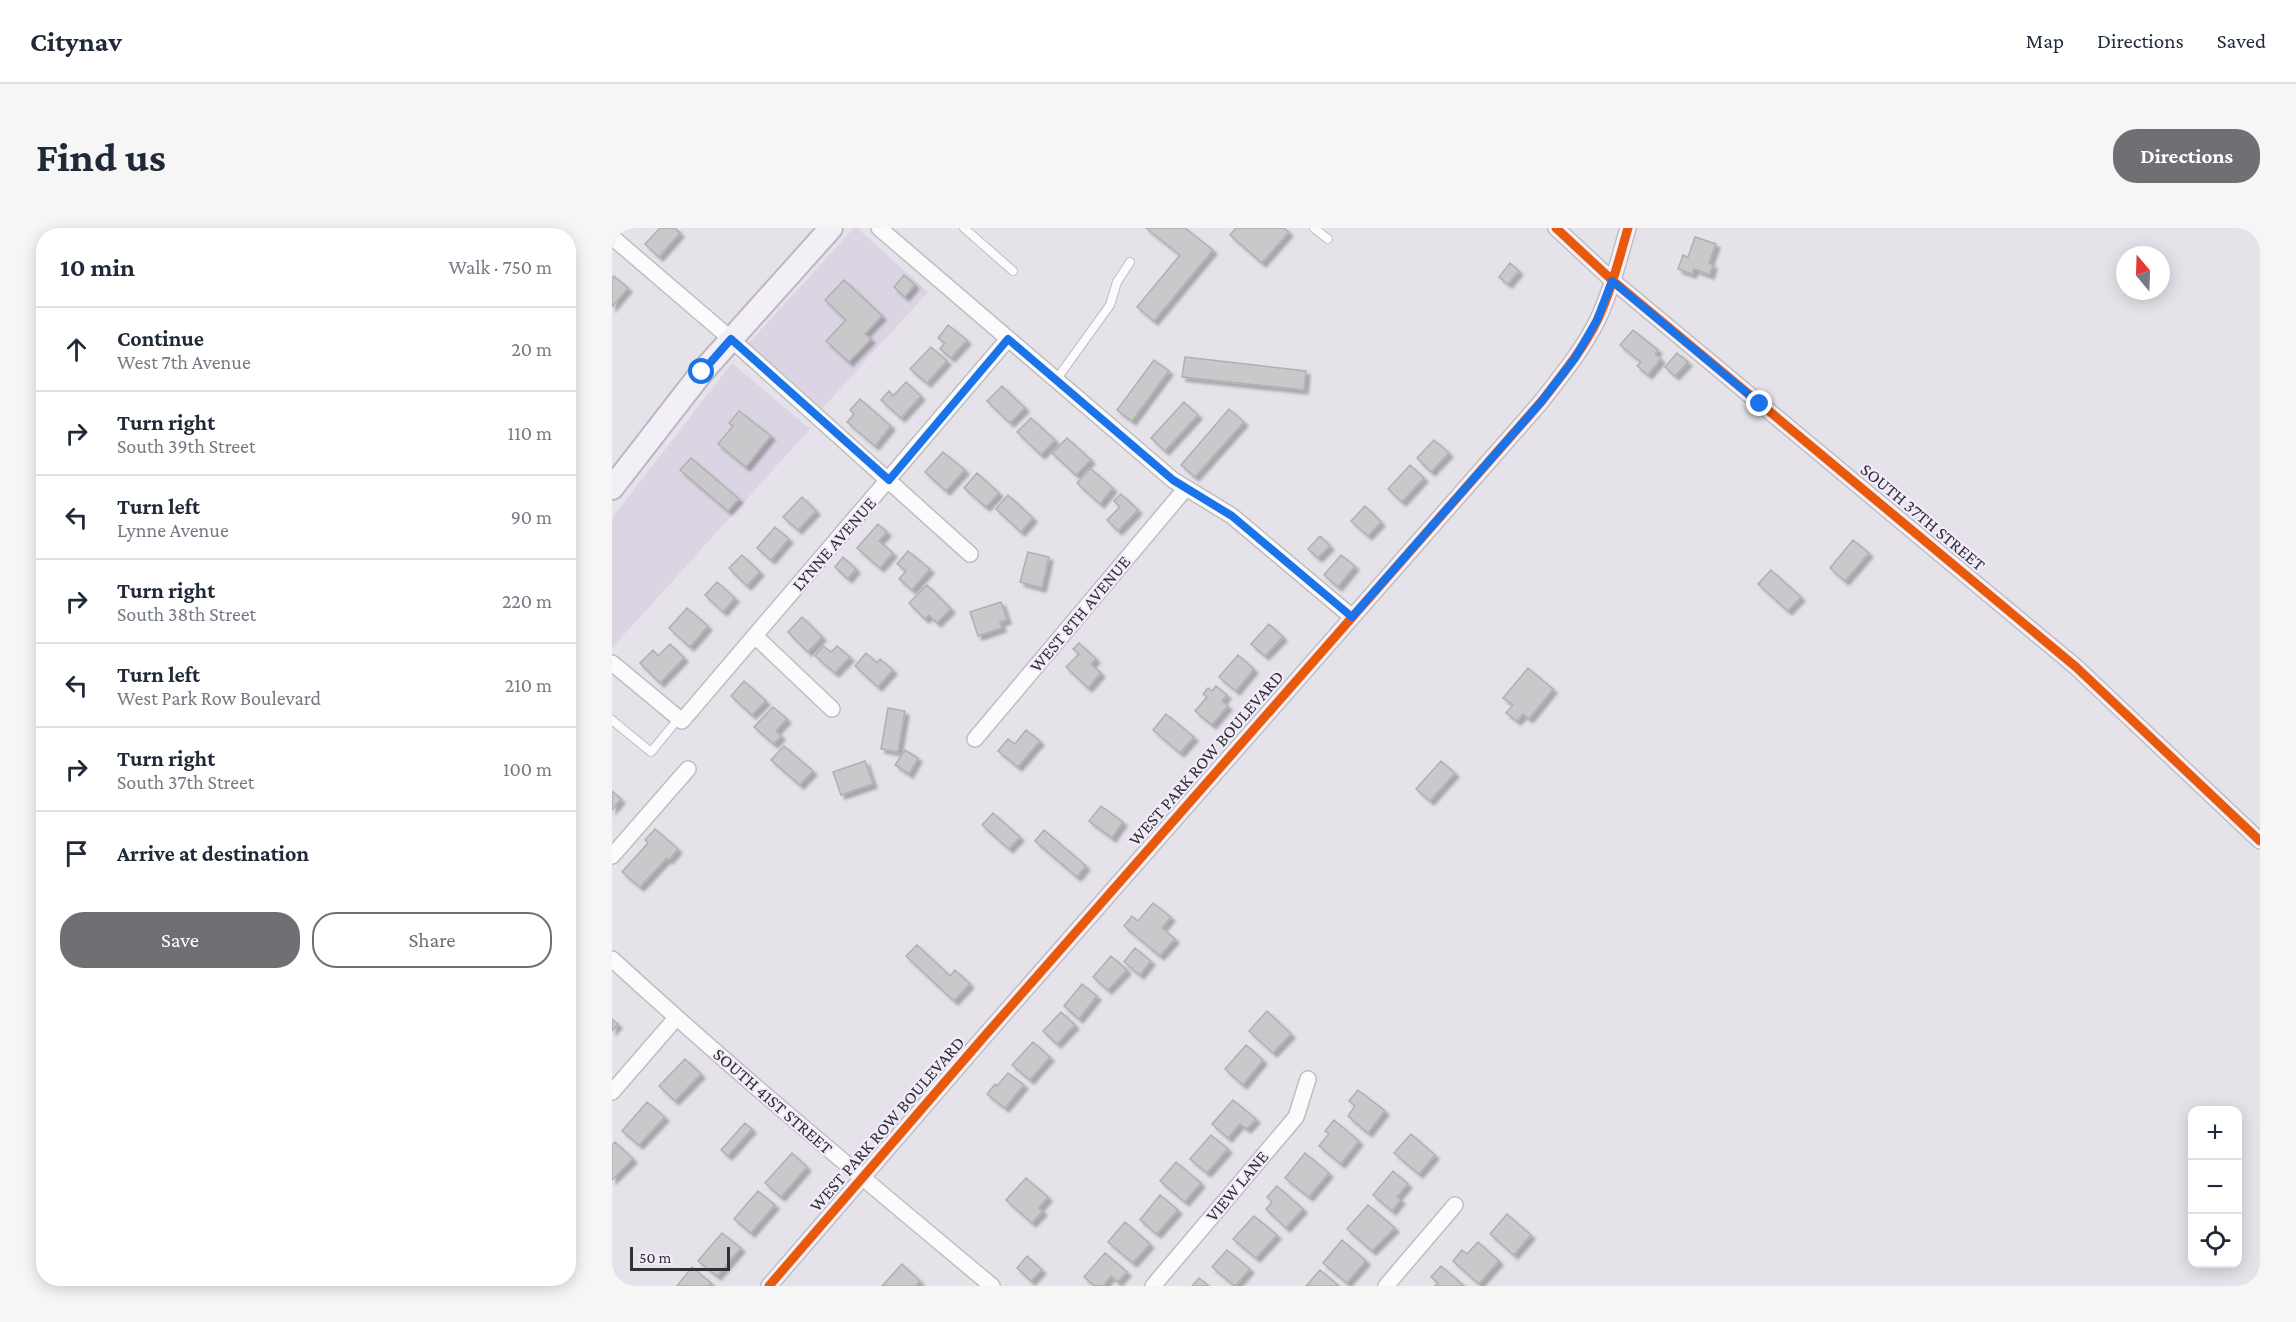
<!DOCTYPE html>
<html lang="en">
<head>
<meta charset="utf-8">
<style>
	:root { --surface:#fff; --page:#f6f6f7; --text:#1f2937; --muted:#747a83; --line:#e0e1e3; --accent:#716e74 }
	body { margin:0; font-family:"Crimson Pro",serif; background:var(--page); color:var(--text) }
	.controls { position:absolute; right:18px; bottom:18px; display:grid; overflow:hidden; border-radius:12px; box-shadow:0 3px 15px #0003 }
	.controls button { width:54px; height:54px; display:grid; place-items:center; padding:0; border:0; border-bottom:2px solid var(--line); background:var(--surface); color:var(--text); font:30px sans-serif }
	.compass { position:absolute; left:1504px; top:18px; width:54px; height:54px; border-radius:50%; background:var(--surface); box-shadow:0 3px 15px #0003; rotate:341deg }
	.scale { position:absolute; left:18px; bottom:15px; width:100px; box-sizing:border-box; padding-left:6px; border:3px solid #322f35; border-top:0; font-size:16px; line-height:21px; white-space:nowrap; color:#322f35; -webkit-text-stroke:4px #f2ecfa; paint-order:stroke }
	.stop { position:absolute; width:18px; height:18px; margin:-14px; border:4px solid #1a73e8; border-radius:50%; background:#fff }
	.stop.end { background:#1a73e8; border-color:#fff; box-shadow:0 2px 6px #0008 }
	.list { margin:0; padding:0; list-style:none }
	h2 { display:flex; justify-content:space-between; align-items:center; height:78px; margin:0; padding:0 24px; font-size:26px }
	h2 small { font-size:20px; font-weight:400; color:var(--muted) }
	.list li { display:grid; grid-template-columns:39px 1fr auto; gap:18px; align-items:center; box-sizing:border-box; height:84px; padding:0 24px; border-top:2px solid var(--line) }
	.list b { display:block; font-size:22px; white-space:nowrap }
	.list p { margin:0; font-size:20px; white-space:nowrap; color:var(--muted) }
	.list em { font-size:20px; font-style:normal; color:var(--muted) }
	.actions { display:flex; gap:12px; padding:18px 24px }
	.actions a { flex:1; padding:14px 0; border:2px solid var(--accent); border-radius:24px; text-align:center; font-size:21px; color:var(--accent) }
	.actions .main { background:var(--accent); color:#fff }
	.icon { flex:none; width:33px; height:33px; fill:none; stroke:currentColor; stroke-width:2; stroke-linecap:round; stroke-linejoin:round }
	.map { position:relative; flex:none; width:1648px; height:1058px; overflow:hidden; border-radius:24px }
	header { display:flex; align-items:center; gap:36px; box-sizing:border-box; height:84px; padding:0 30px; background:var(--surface); border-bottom:2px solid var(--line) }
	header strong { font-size:28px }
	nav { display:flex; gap:33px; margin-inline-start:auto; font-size:21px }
	.intro { display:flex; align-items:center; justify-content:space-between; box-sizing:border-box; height:144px; padding:0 36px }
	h1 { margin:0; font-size:42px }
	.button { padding:15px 27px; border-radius:24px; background:var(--accent); color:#fff; font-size:21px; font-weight:700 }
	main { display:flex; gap:36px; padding:0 36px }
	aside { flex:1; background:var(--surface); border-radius:24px; box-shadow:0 3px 15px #0003 }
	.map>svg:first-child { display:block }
	.built { fill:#dbd4e3 }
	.building { fill:#c8c9cb; stroke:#b0b0b2; stroke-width:1.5; filter:url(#shadow) }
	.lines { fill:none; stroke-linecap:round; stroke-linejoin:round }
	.service-casing { stroke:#bfbdc2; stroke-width:10 }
	.minor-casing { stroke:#bfbdc2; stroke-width:18 }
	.primary-casing { stroke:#bcb7c3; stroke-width:26 }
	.service { stroke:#fbfbfc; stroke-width:8 }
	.minor { stroke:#fbfbfc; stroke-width:15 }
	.primary { stroke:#f3eff6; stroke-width:22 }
	.cycleway-casing { stroke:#f2ecfa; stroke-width:13 }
	.cycleway { stroke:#e8590c; stroke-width:9 }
	.route { stroke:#1a73e8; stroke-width:8 }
	.labels { text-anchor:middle; stroke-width:4.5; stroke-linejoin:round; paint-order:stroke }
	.street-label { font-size:18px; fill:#322f35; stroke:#f2ecfa }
</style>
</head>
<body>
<header>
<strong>Citynav</strong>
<nav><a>Map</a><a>Directions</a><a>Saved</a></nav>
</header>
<div class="intro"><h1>Find us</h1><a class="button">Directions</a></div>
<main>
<aside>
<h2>10 min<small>Walk · 750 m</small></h2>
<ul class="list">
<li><svg class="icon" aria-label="ahead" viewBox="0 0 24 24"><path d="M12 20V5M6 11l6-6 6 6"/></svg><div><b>Continue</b><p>West 7th Avenue</p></div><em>20 m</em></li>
<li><svg class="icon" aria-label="right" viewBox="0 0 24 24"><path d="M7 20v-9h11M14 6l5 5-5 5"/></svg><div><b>Turn right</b><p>South 39th Street</p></div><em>110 m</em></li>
<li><svg class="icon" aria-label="left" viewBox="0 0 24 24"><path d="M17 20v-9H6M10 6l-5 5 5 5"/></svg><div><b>Turn left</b><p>Lynne Avenue</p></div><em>90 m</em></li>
<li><svg class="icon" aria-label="right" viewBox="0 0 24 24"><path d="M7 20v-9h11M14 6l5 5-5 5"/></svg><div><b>Turn right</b><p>South 38th Street</p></div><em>220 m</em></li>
<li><svg class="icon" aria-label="left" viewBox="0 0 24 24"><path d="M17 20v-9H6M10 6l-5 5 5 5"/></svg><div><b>Turn left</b><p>West Park Row Boulevard</p></div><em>210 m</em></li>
<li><svg class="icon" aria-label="right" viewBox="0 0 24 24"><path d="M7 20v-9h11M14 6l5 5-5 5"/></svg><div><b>Turn right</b><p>South 37th Street</p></div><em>100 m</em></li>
<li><svg class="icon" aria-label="arrive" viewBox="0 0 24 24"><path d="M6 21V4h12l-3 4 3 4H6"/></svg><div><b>Arrive at destination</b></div></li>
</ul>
<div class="actions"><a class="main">Save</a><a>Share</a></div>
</aside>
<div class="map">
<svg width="1648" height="1058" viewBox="0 0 1648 1058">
	<defs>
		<filter id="shadow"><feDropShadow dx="4" dy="4" stdDeviation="1.5" flood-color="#0004"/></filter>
	</defs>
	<rect width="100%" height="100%" fill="#e5e2e9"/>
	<path class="built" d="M242 0H245L316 64 207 184 134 118Z
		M120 135 198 201 0 420V290Z"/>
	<path class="building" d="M48 0H63L68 5 47 29 33 16Z
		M534 0H573L601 22 542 93 525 79 568 27Z
		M624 0H672L677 4 650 35 618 7Z
		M1083 9 1104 16 1097 35 1101 37 1098 47 1082 41 1080 46 1066 41 1071 27 1076 29Z
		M898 35 907 43 896 56 887 49Z
		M292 47 303 57 293 69 282 59Z
		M2 48 16 60 0 79V50Z
		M232 52 270 88 253 106 259 111 237 134 214 113 234 92 213 72Z
		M336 97 355 112 339 130 328 121 333 115 326 110Z
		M1021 102 1046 122 1043 126 1049 131 1036 147 1025 138 1029 134 1008 117Z
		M319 119 335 133 315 155 298 141Z
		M1065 125 1076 134 1063 148 1053 139Z
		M573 129 694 143 692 162 570 149Z
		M542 132 557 143 520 193 505 182Z
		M294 154 309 168 289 190 269 172 277 163 281 168Z
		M390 158 413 180 398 195 375 173Z
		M248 171 279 198 263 218 235 194 242 186 238 182Z
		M572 174 586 187 553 223 539 210Z
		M617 181 632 194 583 249 569 237Z
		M127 183 159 208 134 239 106 216 121 198 117 195Z
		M419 190 443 212 429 227 405 204Z
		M455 210 479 232 464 247 440 225Z
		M822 212 837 225 819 244 805 230Z
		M331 224 353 242 334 263 313 244Z
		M79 230 127 271 116 283 68 242Z
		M798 237 812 250 790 274 776 261Z
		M478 240 501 260 488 276 465 255Z
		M365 245 387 265 374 279 352 260Z
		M509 266 526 282 506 303 495 292 508 279 502 273Z
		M396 267 421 290 409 304 384 281Z
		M190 269 204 283 186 302 171 289Z
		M753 278 769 294 756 308 739 293Z
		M266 296 275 304 267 313 281 325 268 340 245 320Z
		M163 299 177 311 159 332 145 320Z
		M708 308 718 318 706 330 696 321Z
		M1241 312 1257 325 1233 353 1218 340Z
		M296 323 318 341 300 362 287 351 294 343 285 336Z
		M416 324 437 329 430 360 408 354Z
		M130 327 148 344 135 358 117 340Z
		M729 327 743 338 726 359 712 347Z
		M231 329 244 341 236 351 223 339Z
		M1159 342 1189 369 1176 383 1146 356Z
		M105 354 123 370 111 384 93 367Z
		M315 357 339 381 325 395 317 387 313 391 297 375Z
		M389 374 395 392 388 394 390 400 366 408 358 384Z
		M75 380 96 398 78 419 57 400Z
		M190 389 210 409 196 424 176 404Z
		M657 396 671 409 653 428 639 416Z
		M467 415 484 431 479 436 489 445 476 460 454 439 467 426 461 421Z
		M58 416 72 430 48 455 28 435 41 422 46 428Z
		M211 418 219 424 225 418 238 429 223 445 203 428Z
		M254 425 265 435 268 431 281 442 266 459 243 438Z
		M626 427 642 441 624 463 607 449Z
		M916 440 941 461 917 491 911 486 905 493 894 485 901 477 891 470Z
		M132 453 154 473 140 487 119 468Z
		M604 458 615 467 610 473 616 478 600 497 583 483 595 469 591 466 596 460 600 463Z
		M161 479 175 491 164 503 169 508 162 516 142 499Z
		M276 480 293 483 286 524 269 521Z
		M554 486 582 509 568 525 541 502Z
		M414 502 428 513 406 539 386 523 396 511 403 516Z
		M172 518 201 543 188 557 159 532Z
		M293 522 306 530 297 546 283 537Z
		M253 533 261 556 229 567 221 544Z
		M829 533 843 545 818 573 804 561Z
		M0 563 9 571 0 582Z
		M489 578 511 594 500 610 477 593Z
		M381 585 408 609 397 621 370 597Z
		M43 601 66 621 57 632 55 630 28 659 10 644 36 615 33 612Z
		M432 602 474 638 465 649 423 613Z
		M541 675 559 689 550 700 563 711 548 728 512 698 520 688 526 693Z
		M305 717 338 748 343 742 358 756 342 773 294 728Z
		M523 720 539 733 528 747 512 734Z
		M499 728 515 742 496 762 481 749Z
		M470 756 485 768 467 791 452 778Z
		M655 783 679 806 661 825 637 803Z
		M449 784 463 797 445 816 431 803Z
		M0 791 6 796 0 803Z
		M421 814 438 829 418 852 400 837Z
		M634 817 651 832 631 857 613 841Z
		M73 831 89 846 63 873 47 858Z
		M396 845 412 857 393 880 375 866 383 856 385 858Z
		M746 862 773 883 756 905 736 888 743 878 737 873Z
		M621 872 644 891 635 901 628 896 616 910 600 896Z
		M35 874 53 889 27 917 10 903Z
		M722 892 747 913 729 936 707 918 717 906 713 903Z
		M133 895 140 901 116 928 109 922Z
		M799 906 823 927 807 946 782 925Z
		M599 907 616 921 595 945 578 931Z
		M3 914 21 931 0 952V917Z
		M180 925 195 939 169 969 153 955Z
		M693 925 717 945 697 969 673 950Z
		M564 934 589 955 573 974 548 953Z
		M781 943 796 956 785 969 789 972 780 983 761 967Z
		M414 950 436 969 427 980 431 983 420 995 394 972Z
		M665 958 691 981 674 1000 654 981 660 974 655 969Z
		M146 963 163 977 139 1005 122 991Z
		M548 967 566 982 545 1006 528 992Z
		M756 977 783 1000 760 1023 735 1001Z
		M895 986 919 1007 902 1027 878 1006Z
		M642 988 665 1007 644 1030 621 1011Z
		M513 994 538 1016 521 1035 496 1014Z
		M110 1005 129 1020 105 1048 86 1033Z
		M730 1012 754 1033 735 1055 711 1035Z
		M866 1014 887 1033 867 1056 841 1033 850 1022 855 1026Z
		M615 1022 638 1041 623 1058 600 1039Z
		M493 1025 515 1044 506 1054 499 1048 491 1058H483L472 1049Z
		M415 1028 430 1042 419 1053 405 1040Z
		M290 1036 308 1053 304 1058H270Z
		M829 1038 852 1058H823L826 1055 819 1049Z
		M80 1039 99 1055 96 1058H65Z
		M708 1042 727 1058H694Z
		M587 1050 597 1058H580Z"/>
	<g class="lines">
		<defs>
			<path id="service" d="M352 0 401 43
				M702 0 716 11
				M444 152 498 77 505 54 518 34
				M0 492 39 524 67 490"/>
			<path id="minor" d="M267 0 561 252 620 288 740 389
				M944 0 1001 53 1464 439 1648 613
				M0 9 119 111 358 326
				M143 408 220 481
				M0 435 70 493 396 111
				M363 511 574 260
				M0 628 76 541
				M0 731C123 844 252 951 380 1058
				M0 864 64 790
				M157 1058 370 811 929 174C949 148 970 123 985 93 999 64 1007 31 1016 0
				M541 1058 684 889 696 851
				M774 1058 843 977"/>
			<path id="primary" d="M0 260 90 144 219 0"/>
		</defs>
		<use href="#service" class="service-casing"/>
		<use href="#minor" class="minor-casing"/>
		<use href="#primary" class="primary-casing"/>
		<use href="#service" class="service"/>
		<use href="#minor" class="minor"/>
		<use href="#primary" class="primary"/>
		<defs>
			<path id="cycleway" d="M944 0 1001 53 1464 439 1648 613
				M157 1058 370 811 929 174C949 148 970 123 985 93 999 64 1007 31 1016 0"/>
		</defs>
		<use href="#cycleway" class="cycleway-casing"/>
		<use href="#cycleway" class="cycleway"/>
	</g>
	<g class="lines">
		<path class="route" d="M90 144 119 111 277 252 396 111 561 252 620 288 740 389 929 174 963 130 985 92 1000 53 1148 176"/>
	</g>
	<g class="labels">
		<g class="street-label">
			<text transform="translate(1311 289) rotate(40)" y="6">SOUTH 37TH STREET</text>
			<text transform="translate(222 316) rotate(-49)" y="6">LYNNE AVENUE</text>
			<text transform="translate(468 386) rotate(-50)" y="6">WEST 8TH AVENUE</text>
			<text transform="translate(594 530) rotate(-49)" y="6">WEST PARK ROW BOULEVARD</text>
			<text transform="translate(161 873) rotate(41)" y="6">SOUTH 41ST STREET</text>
			<text transform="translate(275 896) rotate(-49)" y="6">WEST PARK ROW BOULEVARD</text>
			<text transform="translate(625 958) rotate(-50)" y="6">VIEW LANE</text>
		</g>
	</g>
</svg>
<div class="controls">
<button>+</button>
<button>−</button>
<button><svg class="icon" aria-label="locate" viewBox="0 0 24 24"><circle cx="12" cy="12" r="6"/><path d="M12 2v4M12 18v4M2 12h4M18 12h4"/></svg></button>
</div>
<svg class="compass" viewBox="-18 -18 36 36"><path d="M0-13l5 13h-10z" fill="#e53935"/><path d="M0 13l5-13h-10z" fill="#747a83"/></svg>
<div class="scale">50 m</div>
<div class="stop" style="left:90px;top:144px"></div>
<div class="stop end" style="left:1148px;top:176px"></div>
</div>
</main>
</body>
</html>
